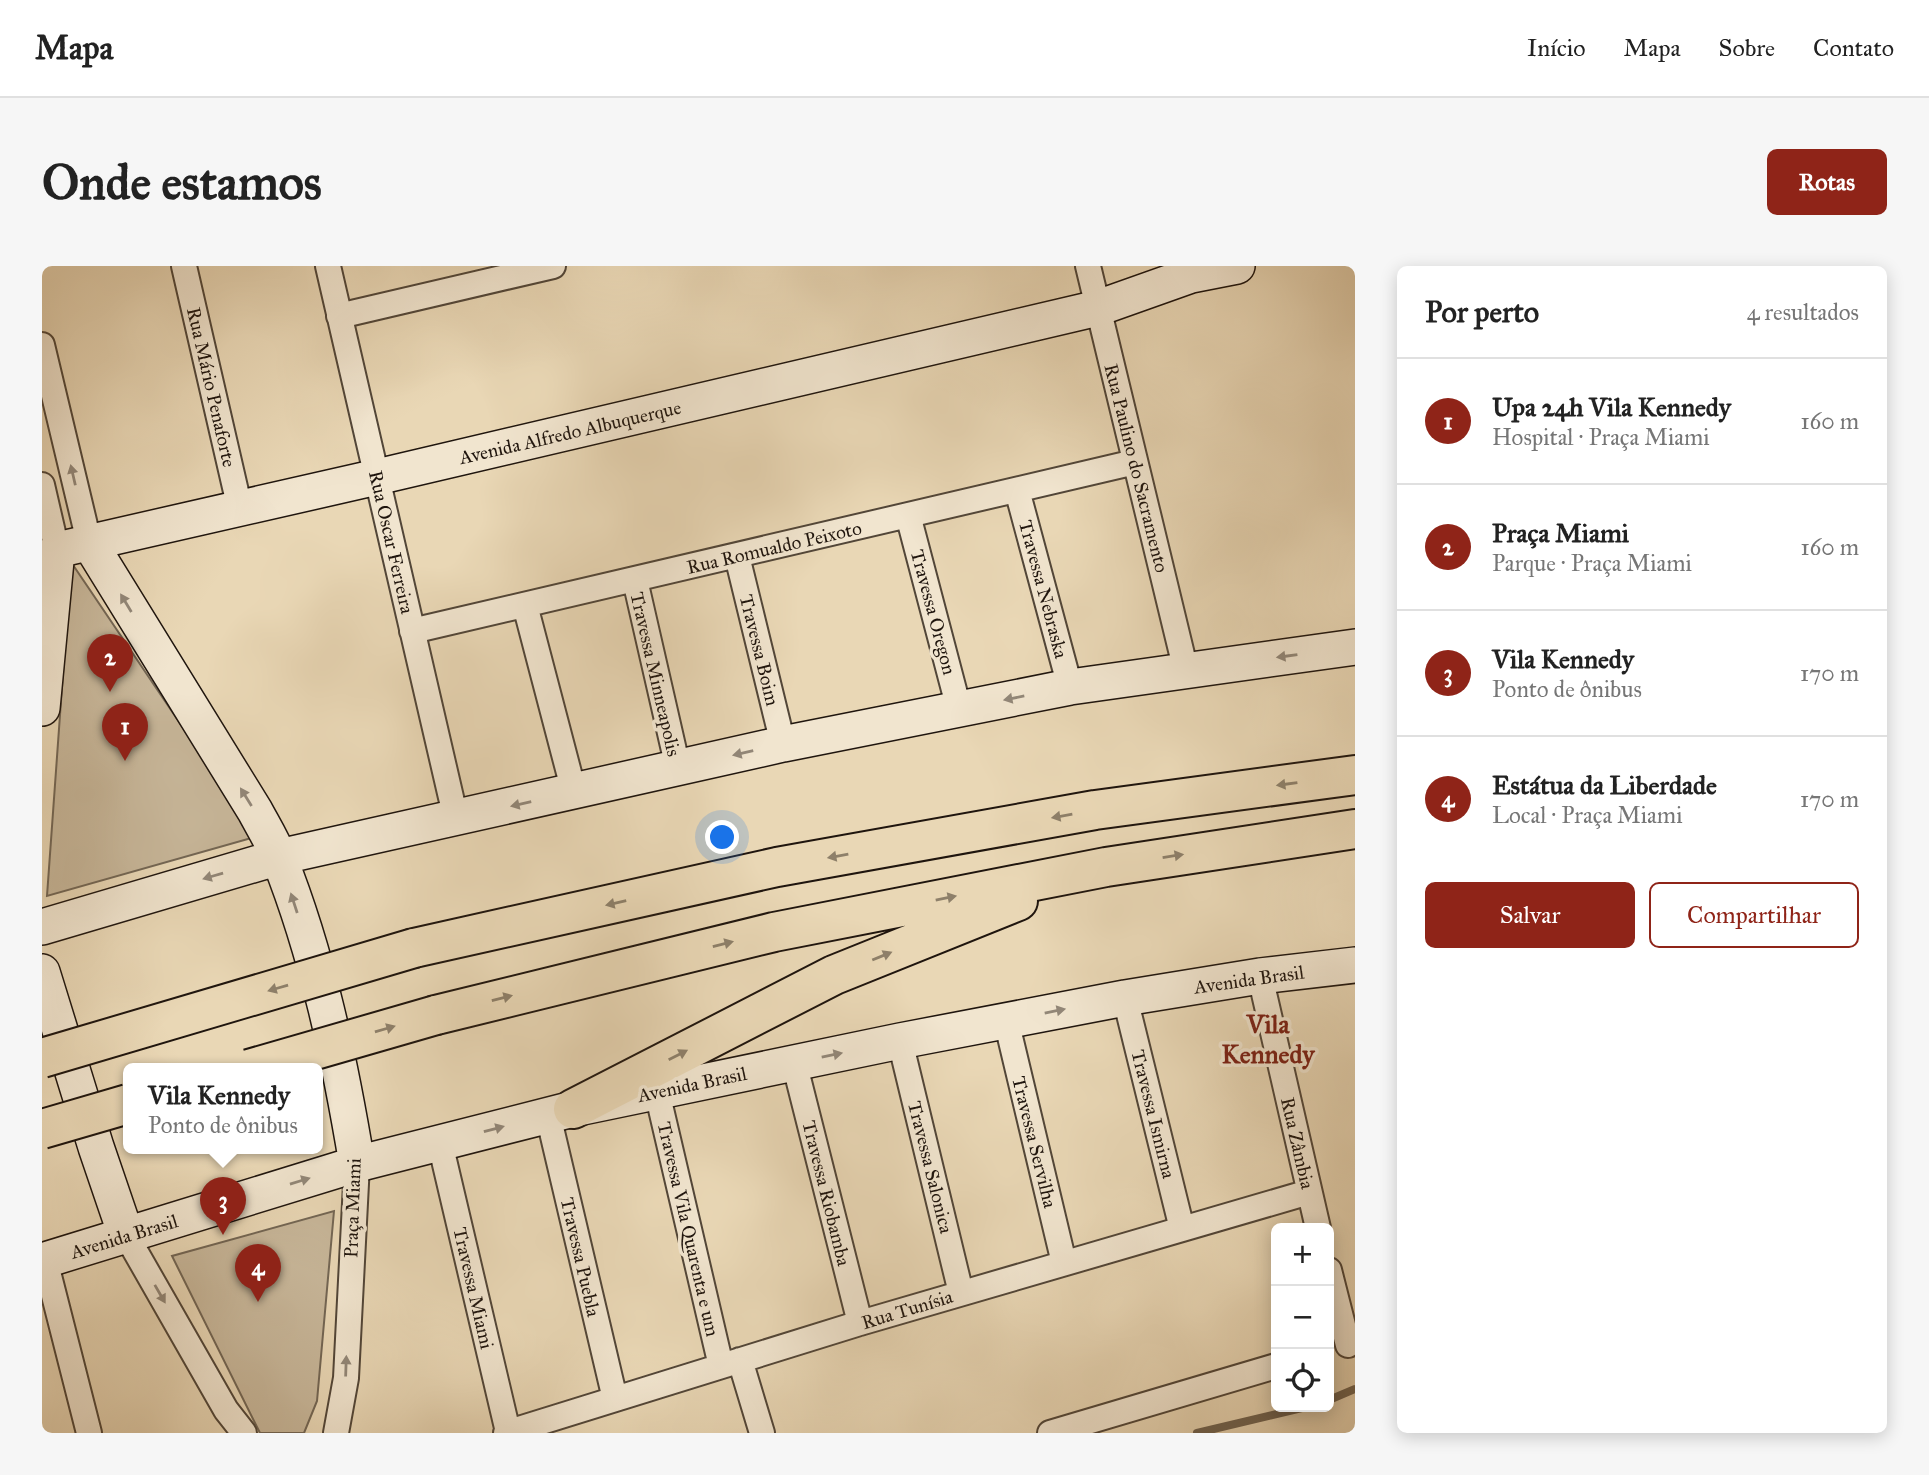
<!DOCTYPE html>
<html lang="pt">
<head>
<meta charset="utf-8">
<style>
	:root { --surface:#fff; --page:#f6f6f6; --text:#222; --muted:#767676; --line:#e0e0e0; --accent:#8f2418 }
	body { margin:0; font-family:"IM FELL Great Primer",serif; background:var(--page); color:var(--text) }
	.controls { position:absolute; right:21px; bottom:21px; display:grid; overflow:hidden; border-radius:10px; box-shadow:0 4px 18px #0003 }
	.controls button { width:63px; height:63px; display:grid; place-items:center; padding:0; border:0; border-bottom:2px solid var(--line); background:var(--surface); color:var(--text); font:35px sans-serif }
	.you { position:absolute; left:681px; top:572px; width:24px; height:24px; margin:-18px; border:5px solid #fff; border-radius:50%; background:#1a73e8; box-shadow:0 0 0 10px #1a73e833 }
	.badge { display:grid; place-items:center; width:46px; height:46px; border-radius:50%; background:var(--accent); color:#fff; font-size:23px; font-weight:700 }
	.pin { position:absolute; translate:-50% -58px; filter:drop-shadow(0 2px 4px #0008) }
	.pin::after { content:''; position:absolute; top:37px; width:24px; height:21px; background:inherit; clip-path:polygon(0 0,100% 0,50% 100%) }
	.popup { position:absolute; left:81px; top:797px; width:200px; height:91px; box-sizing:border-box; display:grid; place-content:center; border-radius:10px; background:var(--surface); filter:drop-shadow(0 2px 5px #0005); font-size:23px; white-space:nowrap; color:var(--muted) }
	.popup b { font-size:26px; color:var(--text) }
	.popup::after { content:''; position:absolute; left:50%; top:100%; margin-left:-14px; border:14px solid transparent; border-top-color:var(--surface) }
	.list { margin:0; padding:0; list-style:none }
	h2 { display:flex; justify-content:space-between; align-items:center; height:91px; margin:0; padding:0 28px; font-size:30px }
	h2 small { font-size:23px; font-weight:400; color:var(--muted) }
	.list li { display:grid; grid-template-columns:46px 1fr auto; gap:21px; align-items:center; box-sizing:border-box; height:126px; padding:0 28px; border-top:2px solid var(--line) }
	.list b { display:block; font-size:26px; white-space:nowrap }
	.list p { margin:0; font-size:23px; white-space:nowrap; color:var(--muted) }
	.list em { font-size:23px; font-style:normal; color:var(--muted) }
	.actions { display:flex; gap:14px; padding:21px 28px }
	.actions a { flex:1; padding:16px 0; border:2px solid var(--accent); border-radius:10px; text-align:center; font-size:24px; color:var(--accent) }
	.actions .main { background:var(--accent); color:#fff }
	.icon { flex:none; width:38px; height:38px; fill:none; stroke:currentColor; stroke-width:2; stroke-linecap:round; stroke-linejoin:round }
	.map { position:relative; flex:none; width:1313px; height:1167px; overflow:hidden; border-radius:10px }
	header { display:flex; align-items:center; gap:42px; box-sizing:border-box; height:98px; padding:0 35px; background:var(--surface); border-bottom:2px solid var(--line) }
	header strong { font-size:33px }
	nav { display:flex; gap:38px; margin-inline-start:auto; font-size:24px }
	.intro { display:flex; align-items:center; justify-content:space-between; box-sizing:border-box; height:168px; padding:0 42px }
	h1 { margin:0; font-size:49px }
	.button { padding:18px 32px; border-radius:10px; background:var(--accent); color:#fff; font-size:24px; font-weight:700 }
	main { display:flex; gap:42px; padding:0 42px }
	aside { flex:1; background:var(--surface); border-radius:10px; box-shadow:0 4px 18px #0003 }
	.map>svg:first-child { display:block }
	.green { fill:#c7b699; stroke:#736654; stroke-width:2 }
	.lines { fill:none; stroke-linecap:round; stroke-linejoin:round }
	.stream { stroke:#6f6250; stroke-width:8 }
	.street-casing { stroke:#524638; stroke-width:28 }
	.secondary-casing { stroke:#1f150e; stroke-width:38 }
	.highway-casing { stroke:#1f150e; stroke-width:42 }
	.street { stroke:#f1e5cf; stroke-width:24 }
	.secondary { stroke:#f1e5cf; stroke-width:35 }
	.highway { stroke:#e9d7b5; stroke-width:38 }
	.highway-bridge-casing { stroke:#1f150e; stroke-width:42; stroke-linecap:butt }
	.highway-bridge { stroke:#e9d7b5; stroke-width:38 }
	.oneway { fill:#928778 }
	.oneway2 { fill:#8e806a }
	.labels { text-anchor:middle; stroke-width:7; stroke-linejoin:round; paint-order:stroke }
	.street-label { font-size:19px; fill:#1f150e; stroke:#f1e5cf }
	.district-label { font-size:26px; font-weight:bold; fill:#7a1f14; stroke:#f1e5cf }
</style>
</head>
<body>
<header>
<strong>Mapa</strong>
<nav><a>Início</a><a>Mapa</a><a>Sobre</a><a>Contato</a></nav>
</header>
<div class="intro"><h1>Onde estamos</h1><a class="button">Rotas</a></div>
<main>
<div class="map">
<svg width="1313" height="1167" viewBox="0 0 1313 1167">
	<rect width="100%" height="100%" fill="#e9d7b5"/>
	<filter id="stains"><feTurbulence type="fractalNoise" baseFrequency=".00286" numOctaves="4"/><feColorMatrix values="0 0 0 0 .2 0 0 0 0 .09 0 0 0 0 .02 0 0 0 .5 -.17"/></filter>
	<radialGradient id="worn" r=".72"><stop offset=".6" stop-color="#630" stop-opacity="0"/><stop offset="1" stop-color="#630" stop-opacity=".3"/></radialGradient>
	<path class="green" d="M29 296 204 555 213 571 5 630Z
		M292 945 275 1135 262 1167H218L130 990Z"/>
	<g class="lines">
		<path class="stream" d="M1287 1134 1313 1123
			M1155 1167 1264 1141"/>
		<defs>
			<path id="street" d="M142 0 198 243
				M286 0 414 553
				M1046 0 1144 405
				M297 50 511 0
				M0 79 47 276
				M0 219 15 284 0 287
				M975 224 1028 421
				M866 249 917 443
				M695 290 741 478
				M593 314 636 502
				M483 339 532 526
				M370 365 1093 196
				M1218 710 1276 962
				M1083 732 1140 963
				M964 754 1022 997
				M858 775 919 1027
				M752 796 818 1057
				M615 826 679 1100
				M506 849 573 1133
				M398 877 466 1166
				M84 969 184 1144 202 1167
				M3 994 47 1167
				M1287 1004 1306 1079
				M698 1094 720 1167
				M294 1167 304 1112 315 898
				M464 1167 818 1057 1267 926
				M1008 1167 1234 1100"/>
			<path id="secondary" d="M47 276 213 545C221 560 231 576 237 592 276 690 298 795 315 898
				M0 442 15 284 335 211 1056 42 1149 9 1195 0
				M0 661 237 591 741 478 1028 421 1313 381
				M0 706 54 881 84 969
				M0 995 315 898 531 843 858 775 1083 732 1218 710 1313 699"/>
			<path id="highway" d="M372 682 735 601 1053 544 1313 509
				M394 749 732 666 1064 601 1313 563
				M531 843 792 709 976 635"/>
		</defs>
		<use href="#street" class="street-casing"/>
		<use href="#secondary" class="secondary-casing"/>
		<use href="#highway" class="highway-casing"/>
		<use href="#street" class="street"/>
		<use href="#secondary" class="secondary"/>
		<use href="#highway" class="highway"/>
		<defs>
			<path id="highway-bridge" d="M0 792 372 682
				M207 803 394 749
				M0 863 86 838"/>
		</defs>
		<use href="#highway-bridge" class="highway-bridge-casing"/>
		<use href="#highway-bridge" class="highway-bridge"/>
	</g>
	<defs><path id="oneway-solid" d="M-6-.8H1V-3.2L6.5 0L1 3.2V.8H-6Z" transform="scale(1.75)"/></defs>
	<g class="oneway">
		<use href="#oneway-solid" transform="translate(31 209) rotate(-103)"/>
		<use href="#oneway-solid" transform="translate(84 337) rotate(-121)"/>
		<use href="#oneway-solid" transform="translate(1245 390) rotate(172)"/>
		<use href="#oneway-solid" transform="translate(972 432) rotate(169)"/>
		<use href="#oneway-solid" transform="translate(701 487) rotate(167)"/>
		<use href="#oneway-solid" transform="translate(204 531) rotate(-122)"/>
		<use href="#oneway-solid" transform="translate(479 538) rotate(167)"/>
		<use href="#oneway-solid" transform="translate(171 610) rotate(164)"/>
		<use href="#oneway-solid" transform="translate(252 637) rotate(-108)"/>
		<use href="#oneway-solid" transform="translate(1013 745) rotate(-11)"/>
		<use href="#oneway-solid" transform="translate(790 789) rotate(-11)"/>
		<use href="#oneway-solid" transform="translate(452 863) rotate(-15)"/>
		<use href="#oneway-solid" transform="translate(258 915) rotate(-17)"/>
		<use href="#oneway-solid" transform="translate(118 1028) rotate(60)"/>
		<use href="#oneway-solid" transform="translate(304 1100) rotate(-88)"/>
	</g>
	<g class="oneway2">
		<use href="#oneway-solid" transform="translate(1245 518) rotate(172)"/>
		<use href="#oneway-solid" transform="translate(1020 550) rotate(170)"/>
		<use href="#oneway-solid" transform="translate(796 590) rotate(170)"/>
		<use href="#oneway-solid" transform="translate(1131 590) rotate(-9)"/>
		<use href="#oneway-solid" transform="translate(904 632) rotate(-11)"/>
		<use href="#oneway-solid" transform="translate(574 637) rotate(167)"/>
		<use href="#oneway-solid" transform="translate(681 678) rotate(-14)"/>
		<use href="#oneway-solid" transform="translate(840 690) rotate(-22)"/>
		<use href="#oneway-solid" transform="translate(236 722) rotate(164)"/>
		<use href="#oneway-solid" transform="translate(460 732) rotate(-14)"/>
		<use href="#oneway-solid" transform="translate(343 763) rotate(-16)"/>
		<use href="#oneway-solid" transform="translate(636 789) rotate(-27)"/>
	</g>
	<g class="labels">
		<g class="street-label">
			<text transform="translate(170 121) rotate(77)" y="7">Rua Mário Penaforte</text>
			<text transform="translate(528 166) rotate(-13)" y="7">Avenida Alfredo Albuquerque</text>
			<text transform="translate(1095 202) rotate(76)" y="7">Rua Paulino do Sacramento</text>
			<text transform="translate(350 276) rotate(77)" y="7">Rua Oscar Ferreira</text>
			<text transform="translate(732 281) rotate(-13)" y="7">Rua Romualdo Peixoto</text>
			<text transform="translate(1002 323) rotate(75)" y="7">Travessa Nebraska</text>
			<text transform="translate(892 346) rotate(75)" y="7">Travessa Oregon</text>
			<text transform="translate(718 384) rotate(76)" y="7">Travessa Boim</text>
			<text transform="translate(614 408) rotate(77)" y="7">Travessa Minneapolis</text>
			<text transform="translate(1207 713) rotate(-8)" y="7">Avenida Brasil</text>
			<text transform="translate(650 818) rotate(-12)" y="7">Avenida Brasil</text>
			<text transform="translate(1112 848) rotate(76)" y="7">Travessa Ismirna</text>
			<text transform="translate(993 876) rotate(76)" y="7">Travessa Servilha</text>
			<text transform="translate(1256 877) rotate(77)" y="7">Rua Zâmbia</text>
			<text transform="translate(889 901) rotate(76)" y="7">Travessa Salonica</text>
			<text transform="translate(785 927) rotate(76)" y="7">Travessa Riobamba</text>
			<text transform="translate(310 942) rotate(-88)" y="7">Praça Miami</text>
			<text transform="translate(647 963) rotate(77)" y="7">Travessa Vila Quarenta e um</text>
			<text transform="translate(82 970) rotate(-17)" y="7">Avenida Brasil</text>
			<text transform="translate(539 991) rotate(77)" y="7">Travessa Puebla</text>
			<text transform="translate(432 1022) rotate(77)" y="7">Travessa Miami</text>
			<text transform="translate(865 1043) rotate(-17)" y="7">Rua Tunísia</text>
		</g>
		<g class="district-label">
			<text x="1226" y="767">Vila<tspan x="1226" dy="30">Kennedy</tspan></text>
		</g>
	</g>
	<rect width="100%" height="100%" filter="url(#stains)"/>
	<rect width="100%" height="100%" fill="url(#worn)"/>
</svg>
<div class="controls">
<button>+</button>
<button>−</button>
<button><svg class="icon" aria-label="locate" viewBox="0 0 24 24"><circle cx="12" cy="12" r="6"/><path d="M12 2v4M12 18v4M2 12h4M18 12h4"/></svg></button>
</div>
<div class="you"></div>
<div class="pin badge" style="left:83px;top:495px">1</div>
<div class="pin badge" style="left:68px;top:426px">2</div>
<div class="pin badge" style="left:181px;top:969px">3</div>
<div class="popup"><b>Vila Kennedy</b>Ponto de ônibus</div>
<div class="pin badge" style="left:216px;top:1036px">4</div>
</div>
<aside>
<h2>Por perto<small>4 resultados</small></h2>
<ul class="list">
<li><span class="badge">1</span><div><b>Upa 24h Vila Kennedy</b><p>Hospital · Praça Miami</p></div><em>160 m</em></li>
<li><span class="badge">2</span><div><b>Praça Miami</b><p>Parque · Praça Miami</p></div><em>160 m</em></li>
<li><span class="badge">3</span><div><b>Vila Kennedy</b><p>Ponto de ônibus</p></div><em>170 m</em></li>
<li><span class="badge">4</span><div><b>Estátua da Liberdade</b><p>Local · Praça Miami</p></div><em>170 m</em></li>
</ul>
<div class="actions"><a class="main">Salvar</a><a>Compartilhar</a></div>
</aside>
</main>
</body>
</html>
